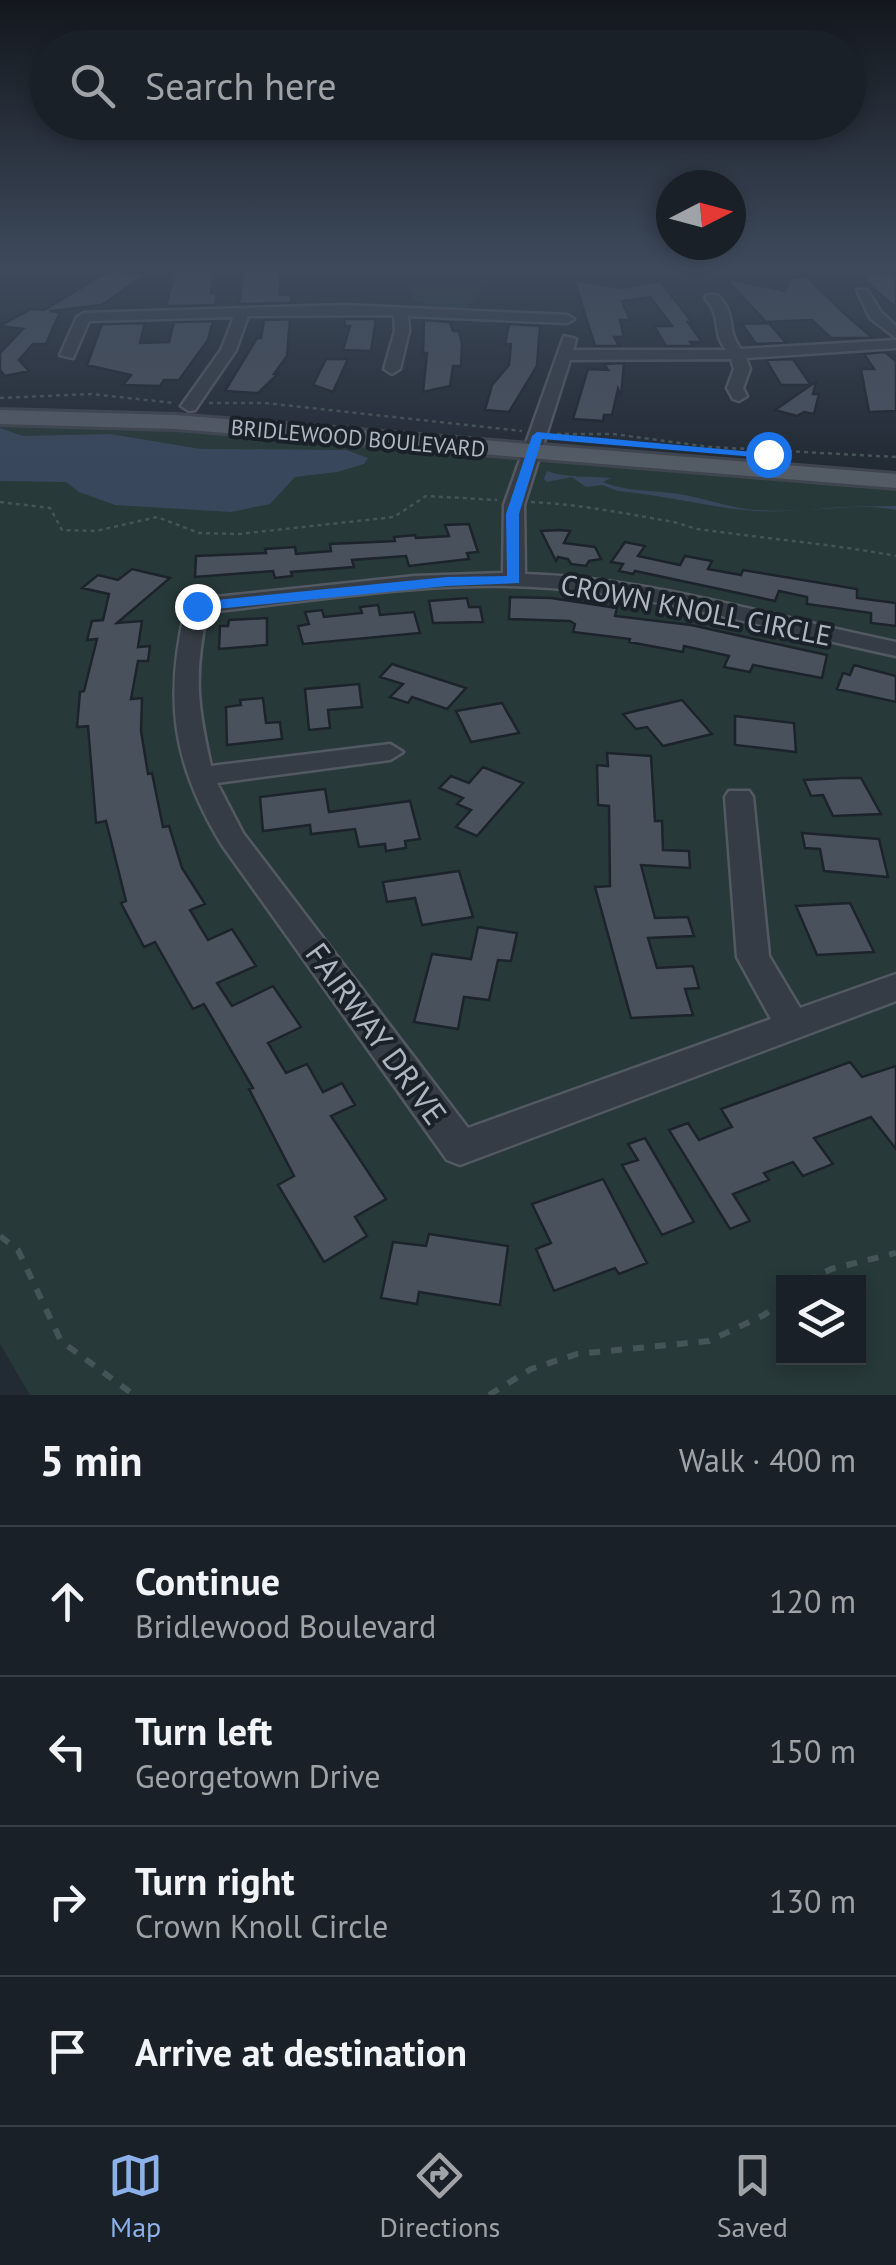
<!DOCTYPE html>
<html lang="en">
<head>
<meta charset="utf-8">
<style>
	:root { --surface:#1a2027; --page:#272d33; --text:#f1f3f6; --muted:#9fa3a7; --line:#383e44; --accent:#8cb0ea }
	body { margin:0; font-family:"PT Sans",sans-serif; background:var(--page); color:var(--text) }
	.controls { position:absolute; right:30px; bottom:30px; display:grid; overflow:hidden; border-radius:0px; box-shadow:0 5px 15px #0003 }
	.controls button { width:90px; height:90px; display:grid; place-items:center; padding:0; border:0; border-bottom:2px solid var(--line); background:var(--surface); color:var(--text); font:50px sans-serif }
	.compass { position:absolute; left:656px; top:170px; width:90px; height:90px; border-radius:50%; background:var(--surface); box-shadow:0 5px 15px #0003; rotate:84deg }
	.stop { position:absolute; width:30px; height:30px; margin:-22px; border:8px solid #1a73e8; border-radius:50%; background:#fff }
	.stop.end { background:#1a73e8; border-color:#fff; box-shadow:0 2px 10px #0008 }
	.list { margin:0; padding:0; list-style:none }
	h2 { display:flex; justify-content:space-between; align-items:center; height:130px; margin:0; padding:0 40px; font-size:42px }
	h2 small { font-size:32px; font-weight:400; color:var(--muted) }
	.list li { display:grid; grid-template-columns:65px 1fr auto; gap:30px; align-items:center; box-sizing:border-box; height:150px; padding:0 40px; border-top:2px solid var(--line) }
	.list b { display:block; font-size:38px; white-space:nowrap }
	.list p { margin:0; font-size:32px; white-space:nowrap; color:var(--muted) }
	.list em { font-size:32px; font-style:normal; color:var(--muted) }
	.icon { flex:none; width:55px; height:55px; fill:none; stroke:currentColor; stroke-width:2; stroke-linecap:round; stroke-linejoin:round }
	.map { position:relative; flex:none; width:896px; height:1395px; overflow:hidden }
	.search { position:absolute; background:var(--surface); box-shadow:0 5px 15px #0003; left:30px; right:30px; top:30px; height:110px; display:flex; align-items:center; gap:25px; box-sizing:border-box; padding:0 35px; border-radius:55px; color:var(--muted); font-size:38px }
	.sheet { height:730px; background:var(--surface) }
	nav { display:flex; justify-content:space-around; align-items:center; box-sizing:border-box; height:140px; border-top:2px solid var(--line); background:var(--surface); font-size:28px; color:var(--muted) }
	nav a { display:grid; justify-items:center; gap:5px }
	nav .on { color:var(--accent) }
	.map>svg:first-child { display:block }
	.green { fill:#283939; fill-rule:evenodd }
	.water { fill:#39475c }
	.building { fill:#49515d; stroke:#1d232b; stroke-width:2.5 }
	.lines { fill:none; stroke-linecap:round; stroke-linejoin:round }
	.minor-casing { stroke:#535962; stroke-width:5 }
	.major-casing { stroke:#3f454e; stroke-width:6 }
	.path-far1 { stroke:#455456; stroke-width:2.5; stroke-dasharray:4 4; stroke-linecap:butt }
	.path { stroke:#455456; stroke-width:6; stroke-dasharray:11 11; stroke-linecap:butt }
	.minor { fill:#353c45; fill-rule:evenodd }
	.major { fill:#535b65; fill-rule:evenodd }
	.route { fill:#1a73e8 }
	.labels { text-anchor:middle; stroke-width:8; stroke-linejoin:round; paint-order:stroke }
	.far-street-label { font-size:22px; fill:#afb6c1; stroke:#1b2129 }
	.street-label { font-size:28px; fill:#afb6c1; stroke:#1b2129 }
	.near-street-label { font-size:32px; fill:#afb6c1; stroke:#1b2129 }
</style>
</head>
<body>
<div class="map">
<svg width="896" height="1395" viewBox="0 0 896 1395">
	<rect width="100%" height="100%" fill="#222a34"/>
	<path class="green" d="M489 281 464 311 438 309 412 300 410 283Z
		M72 422C347 439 621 472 896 485V1395H30L0 1344V425ZM784 1282H858V1358H784Z"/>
	<path class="water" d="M0 428 23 436 110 434 201 449 346 450 368 458 364 464 337 472 295 477 270 504 231 512 115 505 79 492 66 482 0 481Z
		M547 471C565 478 591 476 611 478L603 482C627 492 653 490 679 494 705 498 729 508 755 510 802 513 849 505 896 506V510C851 501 803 514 756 511 710 508 665 495 618 491L602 485 586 487 572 477 547 482 544 479Z"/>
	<path class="building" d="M176 268H215L211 293H217L215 305 166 306Z
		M243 268H280V295L292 294 291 303 239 304Z
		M109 271 146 274 102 305 50 311 60 312 46 344H33L19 360 29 371 5 376 0 370V353L23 329 0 326 31 309 44 310Z
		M875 272 896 276V308L863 279Z
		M806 276 845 314 873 338H831L812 320 766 322 725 278 785 291 790 278Z
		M574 280 622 288 660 281 692 322H688L702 342H690L693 346H666L654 326H672L650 297 622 301 630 320H620L624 337H614L619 346H595Z
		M290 319 287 356 274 374H278L258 393 225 391 257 338H261L264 320Z
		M344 319H376L371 351 343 350 350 326H345Z
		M424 320 450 322 453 331H459L462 344 461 366H453L450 386 423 392 427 353H423Z
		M213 321 208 340 179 380H164L160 386 123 385 131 375 87 365 102 324 145 323 140 343 169 342 174 322Z
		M769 323 786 343 756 344 742 324Z
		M509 324 540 326 537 366 509 412 485 410 492 385 509 365 511 344H505Z
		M885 352 896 361V411L869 412 861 369H874L864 354Z
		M326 359H348L333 392 313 385Z
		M793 359 811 385 816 382 813 394H819L814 414 804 412 797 416 775 410 811 385H781L766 360Z
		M624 363 621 396 618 389 612 415H604L603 421 573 419 588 369 608 370 604 364Z
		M469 524 478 552 467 553 469 559 409 566 406 556 352 560 354 567 291 572 292 576 275 578 273 571 195 577 196 556 266 553 265 549 295 547 296 554 331 551 330 544 395 541 394 537 415 535 416 538 449 536 445 525Z
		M559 530 570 531 564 543 595 547 601 559 589 561 586 566 571 564 568 559 558 557 556 561 541 531Z
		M625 542 645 546 638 556 680 565 685 556 712 561 708 569 741 575 743 570 857 589V598L896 603V626L871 623V613L807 604V597L779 591 775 601 635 571 633 574 619 571 623 564 611 562Z
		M132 569 170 578 117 623 142 621 138 647 150 646 148 661H138L131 699 142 698 141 731 148 774 152 773 163 827 169 826 182 868 205 904 190 910 208 940 232 929 256 966 217 983 232 1006 273 986 301 1027 268 1043 286 1073 307 1064 323 1092 342 1083 355 1105 331 1116 386 1199 355 1217 367 1236 324 1262 278 1185 294 1176 249 1089 253 1088 204 1004 193 1009 155 942 144 947 121 903 126 901 106 821 96 823 88 726 77 727 80 692 84 691 97 639 87 640 92 621 103 620 109 594 82 588 98 575 118 580Z
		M510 597 551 598 617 608 615 616 691 625 827 655 822 678 753 665 750 672 724 667 729 656 684 646 683 652 629 642 630 639 573 632 575 624 570 621 509 619Z
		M467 598 469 607H480L483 622 433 623 429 601Z
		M378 605 380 615 414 612 420 633 303 644 298 626 309 624 305 612 322 610 324 617 362 613 360 607Z
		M267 618V645L219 649 220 626H228L229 620Z
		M392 664 466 688 447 709 412 697 408 703 390 697 403 684 380 677Z
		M854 665 896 676V702L837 689 843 673 850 675Z
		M359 684 362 707 328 710 330 728 309 730 305 689Z
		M263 698 266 723 280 722 282 739 227 745 226 707 241 705 240 700Z
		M682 700 712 734 663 746 647 727 636 729 623 714Z
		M502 703 519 733 471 742 456 711Z
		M735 716 794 723 796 752 735 745Z
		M607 753 651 756 655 821H662L663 850 689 851 690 868 641 865 655 918 688 917 694 936 648 938 657 968 693 966 699 988 685 989 693 1015 631 1018 595 887 610 886 609 806 598 805 597 765 608 766Z
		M483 767 523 783 477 836 456 827 471 810 457 804 463 798 439 788 451 776 469 783Z
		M842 778H861L881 814 833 816 823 795 811 796 804 780Z
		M325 789 329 812 410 801 420 839 405 841 406 848 386 851 385 844 359 847 355 829 311 834 310 825 263 831 260 797Z
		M802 833 879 839 888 877 824 871 820 849 805 848Z
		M459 871 473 917 422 925 415 898 387 902 383 882Z
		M850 903 874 952 817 955 796 906Z
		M478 927 517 933 511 961 498 960 489 1000 464 997 458 1029 414 1022 432 954 471 959Z
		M850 1062 862 1077 896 1066V1149L871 1117 814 1138 833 1164 803 1176 793 1162 764 1173 769 1180 733 1194 750 1221 730 1229 669 1130 688 1123 699 1140 732 1127 721 1109Z
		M645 1138 694 1222 662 1235 622 1165 638 1160 628 1144Z
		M603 1179 647 1263 619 1274 615 1268 554 1291 536 1249 551 1243 532 1204Z
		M429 1234 508 1246 500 1305 419 1292 417 1304 381 1298 393 1242 426 1246Z"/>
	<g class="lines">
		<defs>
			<path id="minor" d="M857 290H867L881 312 896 326V338L870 318Z
				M707 295H717C738 314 725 330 741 349L896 340V348L746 358 750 369 743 388 747 396 739 401 733 399 727 388 734 369 731 359 570 360 524 505 525 574C651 578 773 617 896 642V656C781 632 668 597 551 588 436 579 321 600 207 612 194 676 197 703 211 766L390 744 403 752 390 760 217 783 243 833 468 1128 771 1019 737 957 725 797 729 791H749L753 797 769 956 800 1008 896 974V1001L460 1165 447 1160 222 845C172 763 164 699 186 606L197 599 415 576 503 573 504 505 564 336 576 339 573 350H726C711 331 723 318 705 298Z
				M344 305 567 315 574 319 567 323 408 316 409 331 400 369 392 374 384 369 395 331 394 315 248 316 236 350 195 410 189 411 181 406 221 350 234 317 89 321 73 358 60 355 77 317 84 313Z"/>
			<path id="major" d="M0 410 176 415 896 474V488L176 429 0 424Z"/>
		</defs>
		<use href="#minor" class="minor-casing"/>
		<use href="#major" class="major-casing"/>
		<path class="path-far1" d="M0 398 91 394 174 403
			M209 403H265L522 431
			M557 434H613L710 447 896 457
			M0 502 50 508 62 530 96 531 157 517 199 533 239 534 394 517 426 496 497 500
			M531 502C577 504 623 513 668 521 681 523 692 529 705 530 769 539 832 544 896 556"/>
		<path class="path" d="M0 1236 18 1250 61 1341 134 1395
			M806 1282 831 1269 896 1253
			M489 1395 531 1369 577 1354 709 1341 764 1315 784 1300"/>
		<use href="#minor" class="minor"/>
		<use href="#major" class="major"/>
	</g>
	<linearGradient id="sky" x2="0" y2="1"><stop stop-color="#13171d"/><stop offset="0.58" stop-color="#3e4a5c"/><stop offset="1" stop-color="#3e4a5c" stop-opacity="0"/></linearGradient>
	<rect width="896" height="463" fill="url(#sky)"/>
	<path class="route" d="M537 432 774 454 768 458 542 439 519 514V583L447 586 197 611 190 606 197 602 447 577 507 576 506 514 532 436Z"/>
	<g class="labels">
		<g class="far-street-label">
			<text transform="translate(358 438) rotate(5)" y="8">BRIDLEWOOD BOULEVARD</text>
		</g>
		<g class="street-label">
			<text transform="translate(696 610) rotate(11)" y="10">CROWN KNOLL CIRCLE</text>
		</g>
		<g class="near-street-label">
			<text transform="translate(376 1034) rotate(54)" y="11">FAIRWAY DRIVE</text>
		</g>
	</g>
</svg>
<div class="controls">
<button><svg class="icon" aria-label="layers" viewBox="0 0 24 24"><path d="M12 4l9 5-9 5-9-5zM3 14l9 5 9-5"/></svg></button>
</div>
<svg class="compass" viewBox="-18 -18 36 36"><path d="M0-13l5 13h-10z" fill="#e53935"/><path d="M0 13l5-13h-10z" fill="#9fa3a7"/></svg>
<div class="stop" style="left:768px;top:454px"></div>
<div class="stop end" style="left:197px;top:606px"></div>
<div class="search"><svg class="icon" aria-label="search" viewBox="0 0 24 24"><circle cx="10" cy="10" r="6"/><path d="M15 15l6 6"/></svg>Search here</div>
</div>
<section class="sheet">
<h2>5 min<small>Walk · 400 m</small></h2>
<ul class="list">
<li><svg class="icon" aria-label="ahead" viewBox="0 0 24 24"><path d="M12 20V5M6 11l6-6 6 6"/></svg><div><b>Continue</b><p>Bridlewood Boulevard</p></div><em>120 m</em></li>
<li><svg class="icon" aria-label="left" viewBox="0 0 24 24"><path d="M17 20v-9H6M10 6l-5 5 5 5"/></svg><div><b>Turn left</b><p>Georgetown Drive</p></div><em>150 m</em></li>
<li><svg class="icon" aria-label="right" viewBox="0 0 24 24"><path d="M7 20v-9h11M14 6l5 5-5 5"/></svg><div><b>Turn right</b><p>Crown Knoll Circle</p></div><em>130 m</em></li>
<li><svg class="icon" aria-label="arrive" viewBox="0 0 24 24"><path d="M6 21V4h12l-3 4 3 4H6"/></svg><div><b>Arrive at destination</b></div></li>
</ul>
</section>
<nav>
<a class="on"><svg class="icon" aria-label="map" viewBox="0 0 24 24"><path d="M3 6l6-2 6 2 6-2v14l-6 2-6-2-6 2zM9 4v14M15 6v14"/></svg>Map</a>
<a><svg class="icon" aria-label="directions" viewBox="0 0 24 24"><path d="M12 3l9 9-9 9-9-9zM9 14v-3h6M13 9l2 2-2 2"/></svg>Directions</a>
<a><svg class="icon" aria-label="saved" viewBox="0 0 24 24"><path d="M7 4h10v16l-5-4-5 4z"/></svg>Saved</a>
</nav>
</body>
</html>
